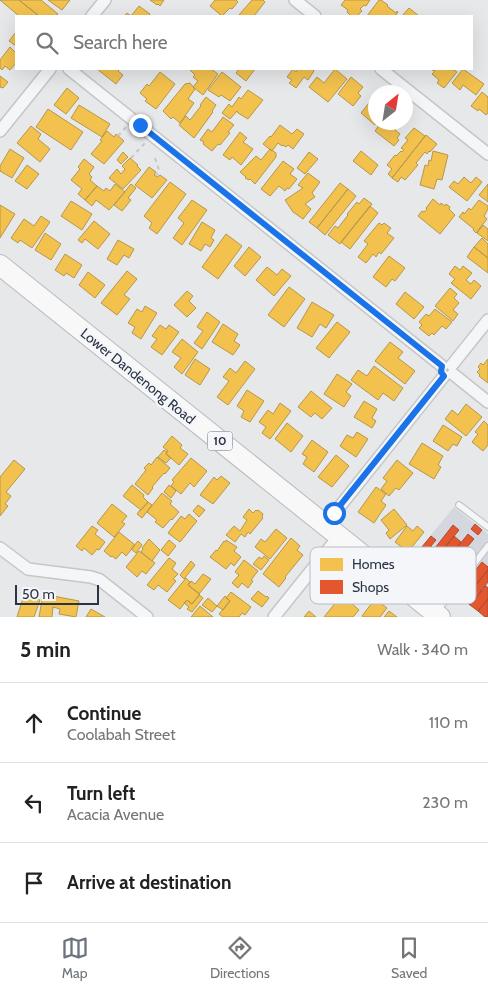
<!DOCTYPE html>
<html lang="en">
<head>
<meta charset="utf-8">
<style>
	:root { --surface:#fff; --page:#f6f6f6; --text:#222; --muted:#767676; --line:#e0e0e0; --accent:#6c737f }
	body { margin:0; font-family:Cabin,sans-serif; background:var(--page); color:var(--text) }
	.compass { position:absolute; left:368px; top:85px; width:45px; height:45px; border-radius:50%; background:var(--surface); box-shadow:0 5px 20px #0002; rotate:30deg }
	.scale { position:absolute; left:15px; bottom:12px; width:84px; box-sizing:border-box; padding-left:5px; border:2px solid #2b3445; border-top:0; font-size:14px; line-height:18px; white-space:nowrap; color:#2b3445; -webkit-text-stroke:4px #f4f6f9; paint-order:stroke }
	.stop { position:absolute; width:15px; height:15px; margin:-11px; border:4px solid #1a73e8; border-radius:50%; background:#fff }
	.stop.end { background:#1a73e8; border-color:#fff; box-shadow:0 1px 5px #0008 }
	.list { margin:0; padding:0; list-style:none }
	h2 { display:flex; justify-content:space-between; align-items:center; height:65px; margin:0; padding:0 20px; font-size:21px }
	h2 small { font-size:16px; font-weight:400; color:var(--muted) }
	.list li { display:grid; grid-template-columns:32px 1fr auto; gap:15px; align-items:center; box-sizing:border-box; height:80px; padding:0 20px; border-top:1px solid var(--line) }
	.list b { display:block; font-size:19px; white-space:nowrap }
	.list p { margin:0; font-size:16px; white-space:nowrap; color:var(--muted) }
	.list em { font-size:16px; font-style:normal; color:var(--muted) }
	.icon { flex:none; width:28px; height:28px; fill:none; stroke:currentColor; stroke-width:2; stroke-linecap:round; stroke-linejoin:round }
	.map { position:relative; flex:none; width:488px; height:617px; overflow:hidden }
	.search { position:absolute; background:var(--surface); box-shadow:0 5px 20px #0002; left:15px; right:15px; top:15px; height:55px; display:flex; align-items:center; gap:12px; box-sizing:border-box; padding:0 18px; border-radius:0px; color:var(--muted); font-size:19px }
	.sheet { height:305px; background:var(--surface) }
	nav { display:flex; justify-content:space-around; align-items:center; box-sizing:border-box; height:70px; border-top:1px solid var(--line); background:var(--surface); font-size:14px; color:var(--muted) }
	nav a { display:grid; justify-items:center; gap:2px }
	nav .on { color:var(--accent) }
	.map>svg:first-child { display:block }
	.built { fill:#d4d7dd }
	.homes { fill:#f2c14e; stroke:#b6974b }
	.shops { fill:#e4572e; stroke:#ac4c35 }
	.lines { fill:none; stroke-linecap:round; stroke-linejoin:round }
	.lane-casing { stroke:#c4c6c8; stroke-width:8 }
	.street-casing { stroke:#c4c6c8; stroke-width:14 }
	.highway-casing { stroke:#b8bbbf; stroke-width:22 }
	.path { stroke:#c5c6ca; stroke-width:2; stroke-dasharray:4 4; stroke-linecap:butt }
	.lane { stroke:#f5f6f7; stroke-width:5.5 }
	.street { stroke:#f5f6f7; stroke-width:11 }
	.highway { stroke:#f8f8f8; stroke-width:20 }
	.route { stroke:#1a73e8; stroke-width:6 }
	.labels { text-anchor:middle; stroke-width:5; stroke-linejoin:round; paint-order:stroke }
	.shield { fill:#f4f6f9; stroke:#676e7b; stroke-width:1 }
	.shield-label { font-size:12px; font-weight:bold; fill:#2b3445 }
	.street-label { font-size:14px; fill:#2b3445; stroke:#f4f6f9 }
	.key { fill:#f4f6f9; stroke:#b8bcc3; stroke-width:1 }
	.key-label { font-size:14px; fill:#2b3445 }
</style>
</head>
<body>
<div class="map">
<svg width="488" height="617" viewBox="0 0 488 617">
	<rect width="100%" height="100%" fill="#e6e8ea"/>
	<path class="built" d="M454 507 488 534V617H485L412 558Z"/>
	<path class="homes" d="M0 0H19L39 16H19Z
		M19 0H41L58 14 55 16H39Z
		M48 0H70L62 10Z
		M150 0H164L160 6 158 4 157 5Z
		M215 0H236L238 2 232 9 230 8 222 16 210 6Z
		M252 0H263L265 2 254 16H238Z
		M345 0H370L366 6 364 5 360 9 362 11 357 16H351L347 12 348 10 341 5Z
		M379 0H381L388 5 387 6 396 13 397 11 398 12 395 16H367Z
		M139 6 150 14 148 16H124L127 13 131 16Z
		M409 8 419 16H402Z
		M16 32V46L9 41Z
		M10 47 16 53V63L10 70 5 66 2 70 0 68V60Z
		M97 69H120L118 71 123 75 116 84Z
		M191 69H211L218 74 203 95 193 87 198 81 193 77 195 75 190 70Z
		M239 69H255L246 81 236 73Z
		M293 69 296 72 298 69H312L314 71 308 80 304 77 296 88 289 83 292 80 287 77Z
		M335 69 347 79 328 102 309 87 317 77 324 83Z
		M433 69H452L457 72 444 88 437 83 439 80 432 74 435 71 432 70Z
		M463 69 484 84 476 95 463 85 460 90 452 83Z
		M160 72 175 84 156 109 145 101 147 99 140 93 147 84 149 86Z
		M222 72 241 87 230 101 221 95 219 97 208 90Z
		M0 76 8 82 3 88 0 87Z
		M351 77 363 87 358 93 361 96 353 106 338 94Z
		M190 83 195 89 188 99 194 103 180 123 173 117 171 119 163 111 185 84Z
		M67 88 79 98 66 114 54 105Z
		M248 90 263 100 248 119 238 113 237 111 230 119 222 113 229 104 232 107 239 97 241 99Z
		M482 92 488 97V113L486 115 479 109 478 111 471 106Z
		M206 97 216 105 212 111 213 112 194 138 179 125 186 116 190 120 201 106 200 105Z
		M376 101V122H377L375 125 361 113 369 103 372 105Z
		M79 105 110 124 102 137 71 118Z
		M48 109 83 132 71 150 36 127Z
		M223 117 234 125 228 132 230 133 220 145 218 144 212 151 203 144 204 142 200 140 208 129 212 132Z
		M381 122H401L395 130 400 134 397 138 399 140 394 146 375 131Z
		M280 125 292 134 297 129 304 134 293 149 288 145 286 147 283 145 282 146 278 143 272 151 263 144 270 136 271 137Z
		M31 126 41 134 38 139 50 149 40 162 17 143Z
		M414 128 425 136 392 178 388 174 392 169 387 165 395 155 396 156 401 151 402 152 404 150 401 148 408 140 405 138Z
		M107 131 114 137 116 134 124 141 104 164 91 154 102 141 100 140Z
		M240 132 247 138 243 142 253 149 241 165 232 157 230 160 223 155Z
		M426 135 437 144 430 152 429 151 427 154 425 152 416 163 418 165 405 180 401 177 398 182 392 178Z
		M10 149 24 158 12 178 0 171V166Z
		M270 149 276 153V157L255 184 250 179 249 180 245 178 246 177 240 172 256 156 261 160Z
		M361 151 378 165 371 175 353 161Z
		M433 151 448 155 442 180 437 179 434 189 420 185 425 165 428 166 429 160 431 161Z
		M123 152 128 157 121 164 117 160Z
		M309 152 318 159 305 174 297 168Z
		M130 158 138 165 137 166 141 170 123 189 109 178 117 169 121 174 125 169 122 166Z
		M84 159 94 167 89 174 92 177 90 180 97 186 85 200 78 194 82 189 71 180 80 169 78 167Z
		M283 161 294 169 290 174 297 179 289 189 287 188 285 191 279 186 270 196 261 189Z
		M27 165 39 174 27 189 15 181Z
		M149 167 156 172 154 175 157 177 160 175 167 180 152 198 135 185Z
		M308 173 320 182 312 193 315 197 305 204 311 209 303 219 293 212 285 200 303 188 298 185Z
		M464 177 471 183 476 177 482 182 467 201 449 187 454 181 458 184Z
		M170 182 186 194 157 234 149 228 152 223 144 216Z
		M340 183 348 189 317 228 309 222Z
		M115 184 125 192 109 210 96 200 92 206 85 200 97 186 104 191 106 188 110 191Z
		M131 184 136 188 128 198 131 200 122 211 114 205Z
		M488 184V202L479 195Z
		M348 189 356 196 325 235 317 228Z
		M364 198 372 204 340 244 328 235 335 226 338 228 348 215 347 214 357 202 359 204Z
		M433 199 440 205 441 203 445 206 446 204 450 207 449 209 455 215 440 234 418 216 422 211 424 212 427 209 426 208Z
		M192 200 207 210 182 245 173 238 184 223 178 218Z
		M479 200 488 206V209L484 216 487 219 476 233 473 230 474 229 459 217 463 212 464 214 469 208 471 210Z
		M71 201 92 214 82 230 61 216Z
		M0 205 15 214 0 238Z
		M370 206 378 213 350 249 341 242Z
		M41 216 50 222 32 248 20 240 18 243 11 238 24 219 34 226Z
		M94 221 110 234 98 249 85 239 82 243 78 240Z
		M202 222 215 230 211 238 214 240 210 247 205 244 201 251 189 244Z
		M379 223 382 225 384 223 391 228 387 233 394 238 381 254 379 252 376 257 373 254 366 263 358 257 368 244 364 241Z
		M483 225 488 229V241L477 233Z
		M45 233 61 244 51 260 35 250Z
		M226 234 242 246 218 279 202 267Z
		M482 238 488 244V258L474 247Z
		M118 240 134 249 129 258 124 255 117 265 107 259Z
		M249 247 261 257 245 276 234 266Z
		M474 247 488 258V273L467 257Z
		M65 254 82 265 74 278 66 273 64 276 55 270Z
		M389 256 405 268 395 281 392 279 386 287 373 277Z
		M455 266 460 270 463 266 472 273 466 280 471 284 474 280 481 286 471 299 451 283 455 279 449 274Z
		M267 267 277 275 282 269 291 276 274 296 256 280Z
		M127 271 137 279 124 295 130 299 117 315 101 303Z
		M88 272 105 285 95 298 79 285Z
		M289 287 305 299 284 327 268 315Z
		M450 288 457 294 454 298 459 303 453 310 458 314 453 321 435 306Z
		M187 291 193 296 189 301 196 308 187 317 174 305Z
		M405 292 424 307 414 319 396 304Z
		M312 302 334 315 326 328 320 324 312 337 297 328Z
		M145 306 157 313 141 339 132 333 135 327 128 323 137 309 142 312Z
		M435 309 452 322 446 329 442 326 434 335 432 333 429 336 419 328 422 325 419 322 426 314 429 316Z
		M207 312 220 322 202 349 194 343 203 331 197 327Z
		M337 322 350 332 329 358 316 348Z
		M223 324 238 334 234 341 240 345 233 355 212 342Z
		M160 325 166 329 169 325 179 332 162 355 151 347 157 339 152 336Z
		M182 339 198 352 182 374 174 367 181 358 172 352Z
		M390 342 403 352 398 358 415 371 405 384 375 361Z
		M195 359 210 369 200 385 185 375Z
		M488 359V383L479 376 480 375 477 372 480 369 478 367 481 363 483 365Z
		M245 361 255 369 228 405 217 397 229 381 223 377 230 368 236 373Z
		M374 366 403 388 394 401 383 393 378 400 351 380 358 370 367 376Z
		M337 374 352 384 346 392 351 396 344 407 324 394Z
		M247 390 264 401 250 422 241 417 244 411 237 406Z
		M311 391 332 408 322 419 315 413 311 417 298 407Z
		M364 401 377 409 372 418 376 421 372 428 354 417Z
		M280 403 291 411 270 439 262 433 266 427 259 422 268 410 273 414Z
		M466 404 482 417 466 436 445 419 452 410 458 415Z
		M484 421 488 425V445L483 451 472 442 478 434 475 432Z
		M287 423 303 436 291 452 275 439Z
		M443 425 462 437 457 446 453 444 448 451 433 441Z
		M357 432 368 439 356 457 340 446 347 435 353 438Z
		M172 436 182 445 180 448 188 454 179 465 166 454 168 451 163 447Z
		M312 440 328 452 314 472 303 464 307 457 302 454Z
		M422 443 443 456 438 465 441 467 434 479 409 464Z
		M164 450 167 452 166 454 171 458 166 463 158 457Z
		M336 455 349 466 332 487 318 477Z
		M157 457 170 468 165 474 164 473 152 487 153 488 148 495 135 484 146 470 144 468 149 463 151 465Z
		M191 458 207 471 194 487 190 483 181 494 171 486 174 482 172 480Z
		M14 460 25 469 6 492 11 496 5 504 8 506 0 516V477Z
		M397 460 413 473 399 490 396 488 389 496 381 489 387 481 383 478Z
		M221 476 230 483 213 504 200 495 214 477 217 480Z
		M132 485 144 495 143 497 148 502 141 510 123 496Z
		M169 485 176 491 171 498 164 492Z
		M376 487 386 494 381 501 386 505 374 523 358 512Z
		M162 493 172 501 170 504 179 512 172 520 171 519 163 528 155 522 157 520 147 512Z
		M148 502 152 505 142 518 137 514 140 510H141Z
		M112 504 127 516 122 522 125 524 114 537 97 523Z
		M198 505 205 510 199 517 193 511Z
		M249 509 253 513 256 510 257 511 258 510 263 514 262 517 263 518 250 534 248 532 245 537 241 534 235 542 226 535 234 526 240 531 247 520 243 517Z
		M394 509 407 525 390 539 386 533 389 530 381 520Z
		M189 514 197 521 180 542 168 533 181 516 185 519Z
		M92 526 98 530 95 534 105 542 99 550 97 549 92 555 84 548 82 551 76 546Z
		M407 526 413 531 417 526 424 532 408 552 395 542Z
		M276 529 287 538 270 559 255 547 261 539 265 542Z
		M119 532 135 545 126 556 122 552 116 559 112 556 111 557 104 551Z
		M291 538 300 546 297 550 303 555 285 577 286 578 279 587 263 574Z
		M149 539 160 550 152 561 141 552 143 549 142 548Z
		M169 540 176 546 168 556 161 550Z
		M226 540 237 547 234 551 241 557 234 566 231 563 226 569 210 557 216 550 217 551 224 541 225 542Z
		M138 541 142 545 136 553 131 549Z
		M139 551 155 563 146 574 142 571 137 577 126 567Z
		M264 556 269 560 261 570 253 564 259 557 262 559Z
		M169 558 176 563 172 569 178 574 173 579 176 581 167 592 158 585 154 590 147 585Z
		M244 560 258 571 251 580 253 581 248 588 242 583 238 588 232 583 239 575 235 572Z
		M191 561 195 565 184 579 180 575Z
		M203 574 211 579 199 594 188 585 191 581 195 584Z
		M186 578 190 582 188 585 200 594 192 604 187 600 180 609 168 600Z
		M258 591 266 597 267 596 269 598 262 607 251 599Z
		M231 592 251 607 245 615 242 613 239 617H223L219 614 230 601 226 598Z
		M43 594 79 601 76 617 59 614 60 609 53 607 52 617H39Z
		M24 595 40 600 34 617H17Z
		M199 595 203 598 192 612 187 609 189 607 184 603 187 600 192 604Z
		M225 596 230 601 223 610 217 606Z
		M341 596 347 601 348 600 359 610 353 617H324Z
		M208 598 217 606 212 612 202 605Z
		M375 599 387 608 380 617H363L362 616Z
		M200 606 213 617H191Z
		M91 609 105 617H86Z
		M309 611 316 617H304Z
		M389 611 397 617H384Z"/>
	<path class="shops" d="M475 524 482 530 478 535 471 529Z
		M453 525 459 530 427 570 419 564 433 548 434 549 435 548Z
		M468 534 474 539 451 566 453 567 441 582 434 576Z
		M431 536 436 540 431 546 433 548 419 564 412 559Z
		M454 536 461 542 434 576 427 570Z
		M482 562 488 567V570L464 600 458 592Z
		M488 570V582L470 605 464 600Z
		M486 586 488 588V599L478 611 470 605Z
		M488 599V617H485L478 611Z"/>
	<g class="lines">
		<defs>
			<path id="lane" d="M459 505 488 527
				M437 611 488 546"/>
			<path id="street" d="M295 0 315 16
				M92 16 105 0
				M69 69 442 366
				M381 69 488 154
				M0 131 50 69
				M452 365 488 320
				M453 374 488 402
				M325 525 444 376
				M0 548 28 569 91 577 100 580 147 617
				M274 617 339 536"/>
			<path id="highway" d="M0 265 440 617"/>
		</defs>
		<use href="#lane" class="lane-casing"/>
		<use href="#street" class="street-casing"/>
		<use href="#highway" class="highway-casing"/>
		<path class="path" d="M118 136 126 127
			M131 158 145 143
			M155 158 159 170 156 176"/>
		<use href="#lane" class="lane"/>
		<use href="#street" class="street"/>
		<use href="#highway" class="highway"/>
	</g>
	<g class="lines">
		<path class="route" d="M140 125 442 366 441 372 444 376 334 513"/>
	</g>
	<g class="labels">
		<rect class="shield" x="207.5" y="431.5" width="25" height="19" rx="4"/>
		<g class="shield-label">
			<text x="220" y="445">10</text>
		</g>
		<g class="street-label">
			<text transform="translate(138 376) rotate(39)" y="5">Lower Dandenong Road</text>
		</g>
	</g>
	<rect x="310" y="547" width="166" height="57" rx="8" class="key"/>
	<rect x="320" y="558" width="23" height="13" fill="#f2c14e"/>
	<rect x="320" y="580" width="23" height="14" fill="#e4572e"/>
	<g class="key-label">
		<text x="352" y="569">Homes</text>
		<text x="352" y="592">Shops</text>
	</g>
</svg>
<svg class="compass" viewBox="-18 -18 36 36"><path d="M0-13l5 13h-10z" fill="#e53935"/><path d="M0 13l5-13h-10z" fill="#767676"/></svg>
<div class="scale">50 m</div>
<div class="stop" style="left:334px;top:513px"></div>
<div class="stop end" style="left:140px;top:125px"></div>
<div class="search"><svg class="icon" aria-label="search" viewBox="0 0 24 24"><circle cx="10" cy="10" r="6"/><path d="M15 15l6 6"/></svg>Search here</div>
</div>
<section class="sheet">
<h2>5 min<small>Walk · 340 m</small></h2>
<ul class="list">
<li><svg class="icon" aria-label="ahead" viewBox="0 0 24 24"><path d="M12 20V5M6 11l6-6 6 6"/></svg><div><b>Continue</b><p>Coolabah Street</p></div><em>110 m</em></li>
<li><svg class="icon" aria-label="left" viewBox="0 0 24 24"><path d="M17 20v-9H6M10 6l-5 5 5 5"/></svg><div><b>Turn left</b><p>Acacia Avenue</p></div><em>230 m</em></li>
<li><svg class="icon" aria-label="arrive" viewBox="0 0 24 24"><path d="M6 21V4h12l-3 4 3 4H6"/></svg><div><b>Arrive at destination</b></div></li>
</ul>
</section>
<nav>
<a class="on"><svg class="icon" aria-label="map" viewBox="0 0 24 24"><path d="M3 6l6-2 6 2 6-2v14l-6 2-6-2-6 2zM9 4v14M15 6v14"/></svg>Map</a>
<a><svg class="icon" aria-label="directions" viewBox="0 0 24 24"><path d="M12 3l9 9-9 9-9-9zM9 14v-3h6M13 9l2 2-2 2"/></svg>Directions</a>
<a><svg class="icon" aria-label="saved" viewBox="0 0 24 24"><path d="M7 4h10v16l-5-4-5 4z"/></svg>Saved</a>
</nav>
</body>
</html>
